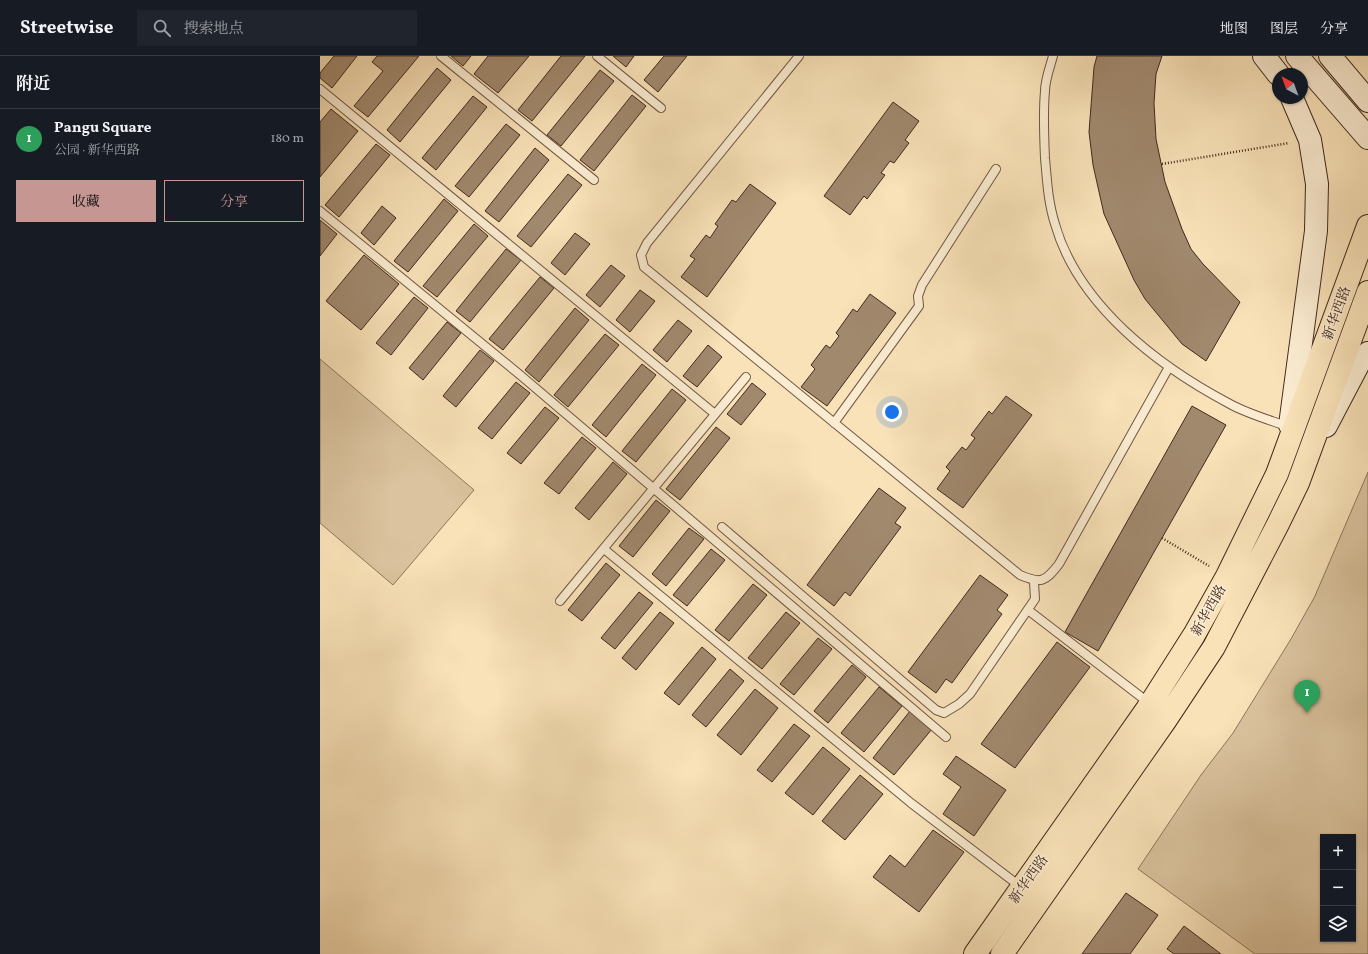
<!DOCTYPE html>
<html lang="zh">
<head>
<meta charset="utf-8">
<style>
	:root { --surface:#171b24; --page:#20242c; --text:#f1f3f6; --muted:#9ea1a6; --line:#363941; --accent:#c59692 }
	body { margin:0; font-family:Vollkorn,"Noto Serif SC",serif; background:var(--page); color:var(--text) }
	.controls { position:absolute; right:12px; bottom:12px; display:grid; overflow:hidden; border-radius:0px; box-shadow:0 1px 3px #0004 }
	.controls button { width:36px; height:36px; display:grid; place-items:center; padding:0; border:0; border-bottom:1px solid var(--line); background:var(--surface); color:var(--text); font:20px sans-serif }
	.compass { position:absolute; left:952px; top:12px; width:36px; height:36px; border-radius:50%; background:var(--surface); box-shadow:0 1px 3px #0004; rotate:319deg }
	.you { position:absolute; left:572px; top:356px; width:14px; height:14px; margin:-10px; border:3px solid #fff; border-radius:50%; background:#1a73e8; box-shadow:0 0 0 6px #1a73e833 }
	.badge { display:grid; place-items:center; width:26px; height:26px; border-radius:50%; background:var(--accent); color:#fff; font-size:13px; font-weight:700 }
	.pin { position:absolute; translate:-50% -33px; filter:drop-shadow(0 1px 2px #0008) }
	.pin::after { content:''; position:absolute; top:21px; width:14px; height:12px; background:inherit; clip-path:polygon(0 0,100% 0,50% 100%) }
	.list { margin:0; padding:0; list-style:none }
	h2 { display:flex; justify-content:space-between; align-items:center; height:52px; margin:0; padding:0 16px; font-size:17px }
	h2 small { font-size:13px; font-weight:400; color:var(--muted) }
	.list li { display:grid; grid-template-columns:26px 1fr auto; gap:12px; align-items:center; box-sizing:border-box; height:60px; padding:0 16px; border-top:1px solid var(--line) }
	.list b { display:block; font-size:15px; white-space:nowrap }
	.list p { margin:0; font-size:13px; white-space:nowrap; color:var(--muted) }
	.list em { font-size:13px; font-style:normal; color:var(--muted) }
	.actions { display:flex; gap:8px; padding:12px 16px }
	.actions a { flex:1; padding:9px 0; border:1px solid var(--accent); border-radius:0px; text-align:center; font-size:14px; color:var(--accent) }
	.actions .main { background:var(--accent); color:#111 }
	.icon { flex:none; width:22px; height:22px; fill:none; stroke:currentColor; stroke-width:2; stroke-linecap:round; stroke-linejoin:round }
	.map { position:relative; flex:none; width:1048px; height:898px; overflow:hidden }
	header { display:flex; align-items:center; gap:24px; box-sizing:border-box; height:56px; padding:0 20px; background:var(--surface); border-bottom:1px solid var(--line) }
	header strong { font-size:19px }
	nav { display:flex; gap:22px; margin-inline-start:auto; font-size:14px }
	.search { width:280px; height:36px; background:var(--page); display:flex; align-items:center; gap:10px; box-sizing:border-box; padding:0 14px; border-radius:0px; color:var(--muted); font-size:15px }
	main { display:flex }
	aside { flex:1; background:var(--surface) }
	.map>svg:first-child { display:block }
	.green { fill:#dac39e; stroke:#8e765e; fill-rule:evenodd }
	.building { fill:#a1896e; stroke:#41291e }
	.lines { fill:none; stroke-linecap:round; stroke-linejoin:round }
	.lane-casing { stroke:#6f5744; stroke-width:10 }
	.secondary-casing { stroke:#41291e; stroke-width:24 }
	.primary-casing { stroke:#41291e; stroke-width:24 }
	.path { stroke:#41291e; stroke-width:2.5; stroke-dasharray:1 2; stroke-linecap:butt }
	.lane { stroke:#fbecd1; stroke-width:8 }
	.secondary { stroke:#fbecd1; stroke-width:22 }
	.primary { stroke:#f9e2b8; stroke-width:22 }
	.labels { text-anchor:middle; stroke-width:3; stroke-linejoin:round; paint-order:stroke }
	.street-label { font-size:14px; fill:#41291e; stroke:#fbecd1 }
</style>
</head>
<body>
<header>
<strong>Streetwise</strong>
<div class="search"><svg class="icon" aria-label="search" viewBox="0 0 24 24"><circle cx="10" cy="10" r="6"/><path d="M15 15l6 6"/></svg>搜索地点</div>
<nav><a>地图</a><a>图层</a><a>分享</a></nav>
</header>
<main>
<aside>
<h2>附近<small></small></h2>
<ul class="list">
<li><span class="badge" style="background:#2e9e5b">1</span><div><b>Pangu Square</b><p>公园 · 新华西路</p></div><em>180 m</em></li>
</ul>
<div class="actions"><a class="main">收藏</a><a>分享</a></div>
</aside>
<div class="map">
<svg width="1048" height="898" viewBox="0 0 1048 898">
	<rect width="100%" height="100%" fill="#f9e2b8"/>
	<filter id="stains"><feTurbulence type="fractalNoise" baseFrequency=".005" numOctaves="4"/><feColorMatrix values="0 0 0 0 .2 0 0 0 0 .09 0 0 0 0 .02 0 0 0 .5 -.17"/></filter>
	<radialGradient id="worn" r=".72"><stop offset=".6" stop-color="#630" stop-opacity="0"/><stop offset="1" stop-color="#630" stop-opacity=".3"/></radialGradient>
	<path class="green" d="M0 303 154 434 73 529 0 467Z
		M1048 416V898H935L818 813 881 719 913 677 971 583 995 540ZM1003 781H1033V883H1003Z"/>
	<path class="building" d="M14 0H37L12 32 0 22V17Z
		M57 0H99L48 61 34 50 63 15 52 6Z
		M131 0H151L143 10Z
		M168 0H209L178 37 154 18Z
		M241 0H265L212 65 198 54Z
		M293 0H314L306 11Z
		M344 0H367L338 36 324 24Z
		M777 0H842L836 18 834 47 836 83 845 126 862 173 871 193 883 208 920 246 886 305 862 288 825 243 814 224 784 158 773 109 769 76 774 11Z
		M117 12 131 24 80 86 67 74Z
		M280 14 294 25 241 90 227 79Z
		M312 39 326 50 274 115 260 104Z
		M153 40 167 51 116 114 102 102Z
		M573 46 599 65 585 84 589 87 574 107 570 105 561 117 565 119 547 143 544 140 530 159 504 140Z
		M11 53 38 75 0 121V66Z
		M186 68 200 79 149 141 135 130Z
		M56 88 70 99 19 161 5 149Z
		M215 92 229 104 179 166 165 155Z
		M248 118 262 129 211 191 197 180Z
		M430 128 456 147 387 241 361 221 375 203 370 200 386 179 390 182 398 170 395 168 412 144 416 146Z
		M124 143 138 155 88 216 74 205Z
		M62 150 76 162 54 189 41 177Z
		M0 164 17 178 0 200Z
		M154 168 168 180 117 241 103 230Z
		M255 177 270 188 245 219 231 207Z
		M186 193 201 204 150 266 136 255Z
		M44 199 79 228 41 274 6 245Z
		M291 209 305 220 280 251 266 239Z
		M220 221 234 232 183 294 169 283Z
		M320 234 335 245 310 276 296 264Z
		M550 238 576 257 507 350 481 331 495 313 491 309 506 289 510 292 519 280 516 277 533 253 537 256Z
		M94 241 108 252 71 299 56 287Z
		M255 252 269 264 219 326 205 314Z
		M358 264 372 275 347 306 333 294Z
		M127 266 141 277 103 324 89 312Z
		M285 278 299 289 248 351 234 339Z
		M388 289 402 301 377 331 363 320Z
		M160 294 174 305 136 351 123 340Z
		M322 308 336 319 286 381 272 369Z
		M196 326 210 337 172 383 158 372Z
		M432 327 446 338 421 369 407 358Z
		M352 333 366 344 316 406 302 395Z
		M686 340 712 359 643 452 617 433 630 415 626 411 642 391 646 394 655 382 651 379 669 355 672 358Z
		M872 350 906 369 778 595 745 576Z
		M225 351 239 362 201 408 187 397Z
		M396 371 410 382 360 444 346 433Z
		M262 381 276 392 239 438 224 427Z
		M293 406 307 418 269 464 255 452Z
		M559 432 586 452 575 467 581 471 530 540 525 536 514 550 487 529Z
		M336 444 350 455 313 501 299 490Z
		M369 472 384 483 346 530 332 518Z
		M391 493 405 504 367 550 353 539Z
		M286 507 300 519 262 565 248 554Z
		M660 519 688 539 677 554 682 558 632 627 626 623 616 637 588 616Z
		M433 528 447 539 409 585 395 574Z
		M319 536 333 547 295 593 281 582Z
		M340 556 354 567 316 614 302 602Z
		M466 556 480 567 442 613 428 602Z
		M498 582 512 593 474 639 460 628Z
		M737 586 770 611 695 712 661 688Z
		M382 591 396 603 359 649 344 637Z
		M532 609 546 621 508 667 494 655Z
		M410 613 424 625 386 671 372 659Z
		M559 631 582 650 544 696 521 677Z
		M435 633 458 652 421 699 397 679Z
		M590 655 612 673 574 719 553 702Z
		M474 668 490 680 452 726 437 714Z
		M503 691 530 713 493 759 465 737Z
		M636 700 686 734 654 780 623 758 641 731 623 718Z
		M540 719 563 738 525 784 502 765Z
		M613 774 644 796 599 856 553 821 570 799 585 811Z
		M806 837 838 859 810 898H762Z
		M864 870 901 898H854L847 893Z"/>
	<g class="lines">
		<defs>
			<path id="lane" d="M121 0 274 124
				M277 0 341 52
				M479 0 327 187 321 199 324 211 700 519C721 528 725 526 739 508L849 311
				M733 0C730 11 725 24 725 35 723 57 724 80 725 102 727 124 728 146 735 168 758 249 838 310 910 348 928 358 950 364 969 371
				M0 33 395 358
				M0 155 199 318 626 681
				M514 367 599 250 598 240 602 229 676 113
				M402 471 616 654 624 657 639 648 650 638 715 543 714 526
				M284 493 591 747 701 831
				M240 545 426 321
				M708 554 829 647"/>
			<path id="secondary" d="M944 0 958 18
				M977 0 1048 82
				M1010 0 1048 45
				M970 369 996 175 997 128 990 84 972 42
				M1006 370 1039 307 1048 297"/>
			<path id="primary" d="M655 898 827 653 874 579 907 520 957 418 1048 170
				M682 898 845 665 894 591 958 468 978 427 1048 236"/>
		</defs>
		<use href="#lane" class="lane-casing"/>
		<use href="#secondary" class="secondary-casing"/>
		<use href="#primary" class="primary-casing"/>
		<path class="path" d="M842 108 969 87
			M842 482 889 510"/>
		<use href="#lane" class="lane"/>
		<use href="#secondary" class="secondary"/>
		<use href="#primary" class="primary"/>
	</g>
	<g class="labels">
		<g class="street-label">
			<text transform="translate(1016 257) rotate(-70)" y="5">新华西路</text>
			<text transform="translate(888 554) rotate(-61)" y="5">新华西路</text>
			<text transform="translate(708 823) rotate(-55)" y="5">新华西路</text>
		</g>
	</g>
	<rect width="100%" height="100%" filter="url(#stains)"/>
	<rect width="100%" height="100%" fill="url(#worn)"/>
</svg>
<div class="controls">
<button>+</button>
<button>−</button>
<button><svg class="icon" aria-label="layers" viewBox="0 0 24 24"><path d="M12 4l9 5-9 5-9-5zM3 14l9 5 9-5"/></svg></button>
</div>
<svg class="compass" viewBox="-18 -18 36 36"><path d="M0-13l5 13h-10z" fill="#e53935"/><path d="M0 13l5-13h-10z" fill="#9ea1a6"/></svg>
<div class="you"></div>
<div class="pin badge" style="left:987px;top:657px;background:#2e9e5b">1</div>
</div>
</main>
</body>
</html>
